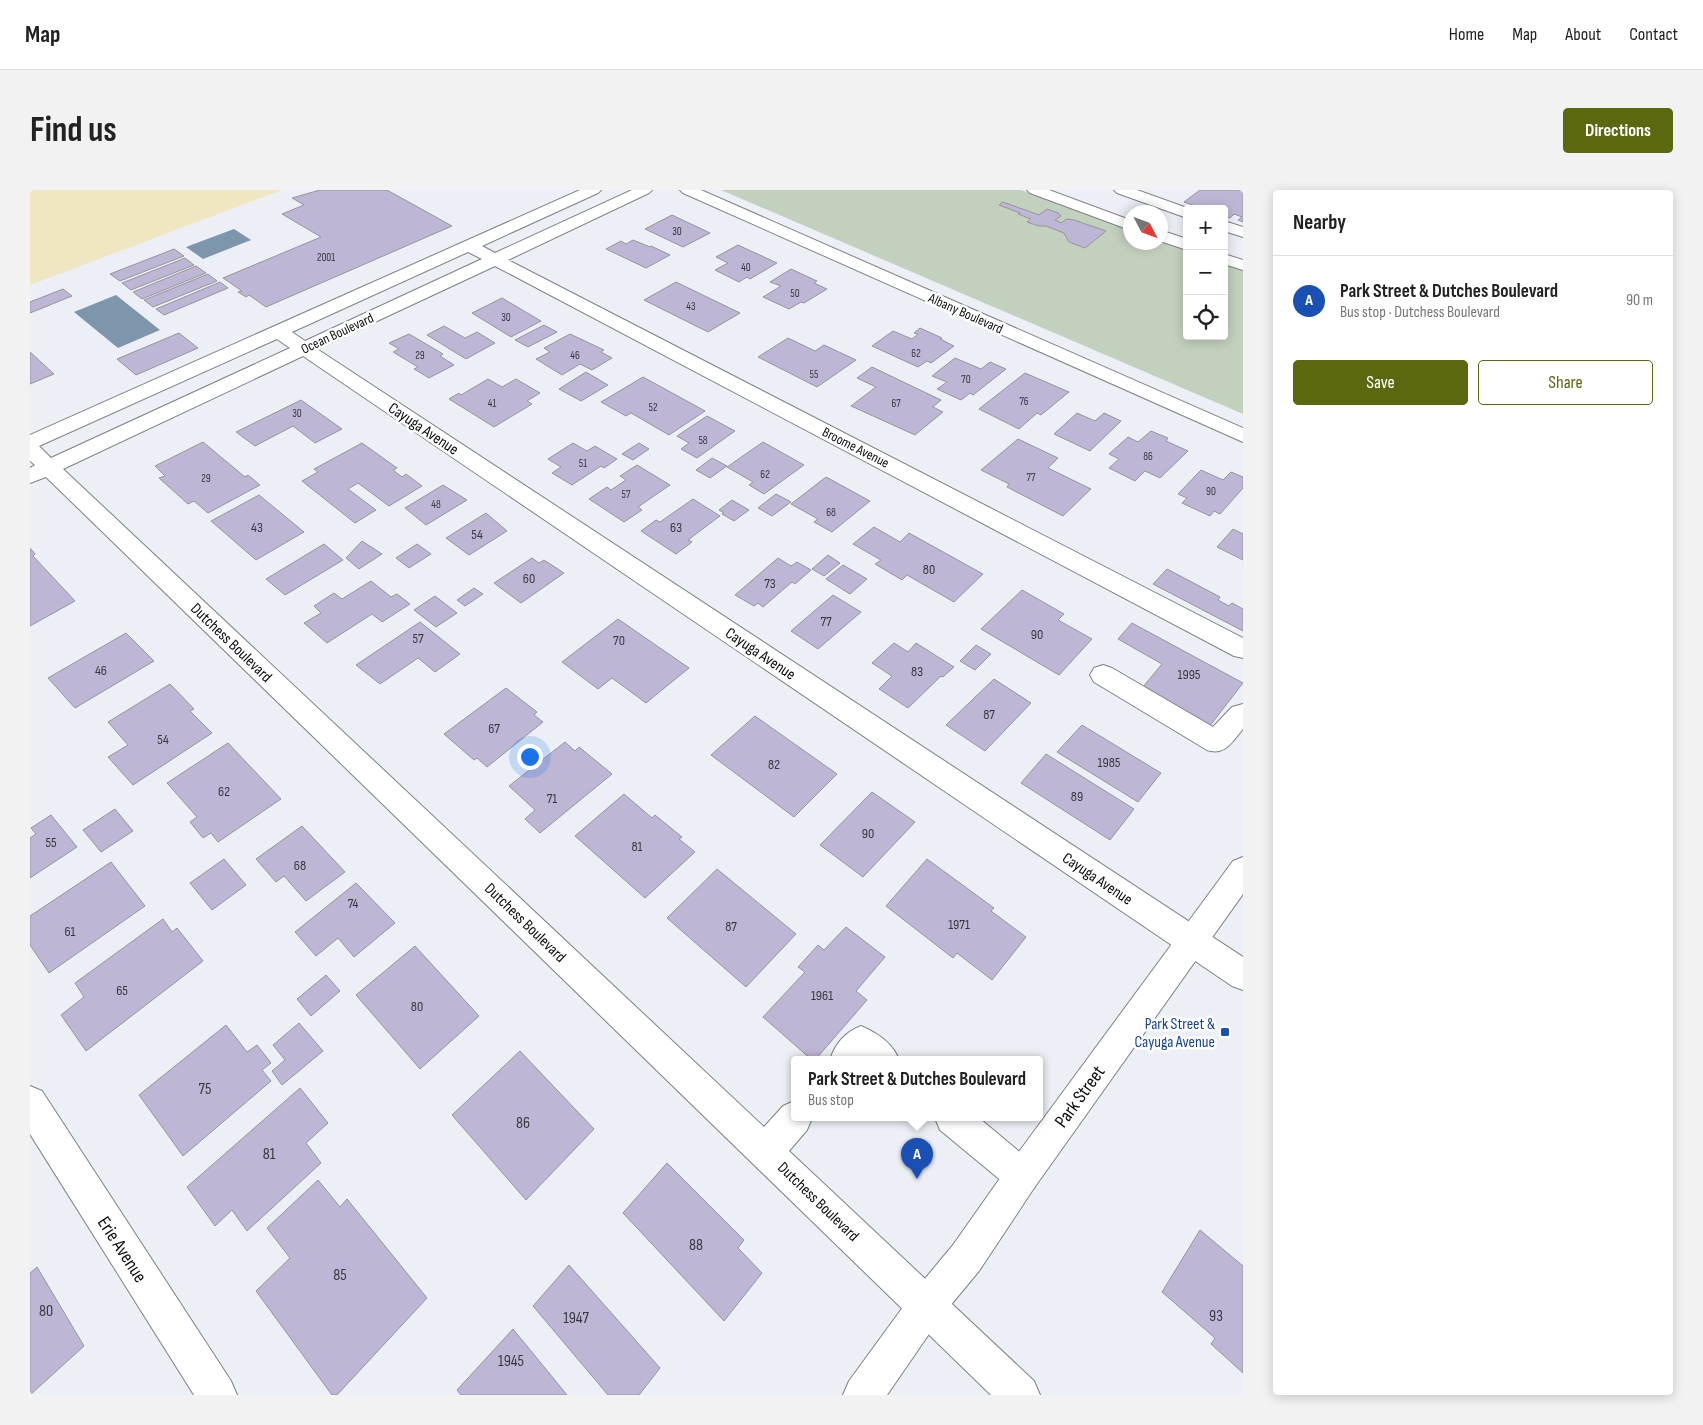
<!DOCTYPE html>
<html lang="en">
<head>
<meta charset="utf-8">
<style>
	:root { --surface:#fff; --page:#f2f2f2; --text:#222; --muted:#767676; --line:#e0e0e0; --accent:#5b680f }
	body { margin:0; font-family:"Sofia Sans Condensed",sans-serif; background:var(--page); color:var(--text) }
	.controls { position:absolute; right:15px; top:15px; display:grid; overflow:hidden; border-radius:5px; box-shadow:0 2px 12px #0003 }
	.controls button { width:45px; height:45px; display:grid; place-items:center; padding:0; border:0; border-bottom:1px solid var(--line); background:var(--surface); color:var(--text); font:25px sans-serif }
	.compass { position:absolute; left:1093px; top:15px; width:45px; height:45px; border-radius:50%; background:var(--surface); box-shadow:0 2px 12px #0003; rotate:131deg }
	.you { position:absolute; left:499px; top:566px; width:18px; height:18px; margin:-12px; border:4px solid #fff; border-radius:50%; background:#1a73e8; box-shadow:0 0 0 8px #1a73e833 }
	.badge { display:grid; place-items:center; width:32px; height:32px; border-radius:50%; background:var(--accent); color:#fff; font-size:16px; font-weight:700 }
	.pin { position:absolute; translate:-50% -41px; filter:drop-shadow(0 1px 2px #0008) }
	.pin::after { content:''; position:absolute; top:26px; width:18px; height:15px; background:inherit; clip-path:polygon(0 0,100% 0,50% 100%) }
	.popup { position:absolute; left:761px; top:866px; width:252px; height:65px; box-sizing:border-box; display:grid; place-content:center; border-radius:5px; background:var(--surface); filter:drop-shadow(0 1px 4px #0005); font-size:16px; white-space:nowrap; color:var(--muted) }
	.popup b { font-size:19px; color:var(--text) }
	.popup::after { content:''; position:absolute; left:50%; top:100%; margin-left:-10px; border:10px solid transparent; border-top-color:var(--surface) }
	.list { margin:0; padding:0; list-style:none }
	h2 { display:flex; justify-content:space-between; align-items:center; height:65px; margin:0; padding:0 20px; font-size:21px }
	h2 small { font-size:16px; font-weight:400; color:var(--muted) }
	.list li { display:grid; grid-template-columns:32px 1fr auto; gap:15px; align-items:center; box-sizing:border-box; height:90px; padding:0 20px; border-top:1px solid var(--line) }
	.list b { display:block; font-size:19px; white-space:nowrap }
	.list p { margin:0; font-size:16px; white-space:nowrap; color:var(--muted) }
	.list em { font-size:16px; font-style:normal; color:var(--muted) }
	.actions { display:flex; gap:10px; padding:15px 20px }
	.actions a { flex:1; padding:11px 0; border:1px solid var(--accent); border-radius:5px; text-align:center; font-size:18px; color:var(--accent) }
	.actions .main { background:var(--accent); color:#fff }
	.icon { flex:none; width:28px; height:28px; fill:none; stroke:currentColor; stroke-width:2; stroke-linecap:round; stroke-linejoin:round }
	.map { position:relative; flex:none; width:1213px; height:1205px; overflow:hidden; border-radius:5px }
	header { display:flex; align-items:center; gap:30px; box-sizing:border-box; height:70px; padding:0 25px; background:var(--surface); border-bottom:1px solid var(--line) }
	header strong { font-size:24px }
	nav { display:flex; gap:28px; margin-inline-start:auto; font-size:18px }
	.intro { display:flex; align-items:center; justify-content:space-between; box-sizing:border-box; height:120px; padding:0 30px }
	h1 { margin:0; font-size:35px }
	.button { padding:12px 22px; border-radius:5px; background:var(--accent); color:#fff; font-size:18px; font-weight:700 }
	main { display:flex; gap:30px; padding:0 30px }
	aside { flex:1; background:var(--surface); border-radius:5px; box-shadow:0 2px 12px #0003 }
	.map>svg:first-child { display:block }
	.green { fill:#c2d0be }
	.sand { fill:#f0e6c1 }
	.water { fill:#7d96ac }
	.building { fill:#beb6d5; stroke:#96949a }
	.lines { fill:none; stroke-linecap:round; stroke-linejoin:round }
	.minor-casing { stroke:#7d8186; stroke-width:2 }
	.highway-casing { stroke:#7d8186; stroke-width:2 }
	.minor { fill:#fff; fill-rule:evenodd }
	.highway { fill:#fff; fill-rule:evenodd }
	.transit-dot { fill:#1a4fb4; stroke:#fff; stroke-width:2 }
	.labels { text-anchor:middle; stroke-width:5; stroke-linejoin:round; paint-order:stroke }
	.far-number-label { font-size:11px; fill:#383740 }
	.far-street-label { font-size:14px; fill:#0c0d0f; stroke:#fff }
	.number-label { font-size:14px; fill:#383740 }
	.street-label { font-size:16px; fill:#0c0d0f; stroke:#fff }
	.transit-label { font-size:16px; fill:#164399; stroke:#fff; text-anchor:end }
	.near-number-label { font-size:16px; fill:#383740 }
	.near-street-label { font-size:19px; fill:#0c0d0f; stroke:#fff }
</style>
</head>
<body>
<header>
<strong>Map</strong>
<nav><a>Home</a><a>Map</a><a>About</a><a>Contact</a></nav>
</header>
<div class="intro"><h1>Find us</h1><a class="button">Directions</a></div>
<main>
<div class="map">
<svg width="1213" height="1205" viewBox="0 0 1213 1205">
	<rect width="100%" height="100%" fill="#ecf0f6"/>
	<path class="green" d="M691 0H991L1100 40V52H1130L1131 50 1157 60V146H1194V73L1213 80V224Z"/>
	<path class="sand" d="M0 0H252L0 95Z"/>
	<path class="water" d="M204 39 221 50 173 69 156 57Z
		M86 105 130 140 88 158 44 122Z"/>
	<path class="building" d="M290 0H357L422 36 236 117 219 105 216 107 208 102 212 101 193 88 291 47 252 24 274 15 262 8Z
		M1170 0H1213V32L1208 30 1212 27 1204 24 1200 28 1194 26V19L1180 16 1174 19 1154 12Z
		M973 12 1009 25 1017 19 1028 23 1031 26 1025 30 1031 33 1037 29 1044 30 1076 41 1055 58 1039 52 1034 43 1016 36H1009L997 32 1001 29 988 24 990 23 969 15Z
		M642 25 680 43 653 57 615 39Z
		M603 50 620 57 621 56 640 65 616 78 576 59 591 51 596 54Z
		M708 55 747 73 720 89 717 87 709 92 685 80 698 73 686 67Z
		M144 59 154 66 90 91 80 84Z
		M155 68 164 75 101 100 92 93Z
		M166 76 176 83 112 109 103 102Z
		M761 79 787 91 784 93 797 99 774 113 771 112 759 119 733 107 751 96 740 92Z
		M178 84 187 91 123 117 114 110Z
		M190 92 198 98 134 125 126 119Z
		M646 92 710 123 678 142 614 110Z
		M33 99 42 106 0 123V112Z
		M472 108 511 131 481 147 442 123Z
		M514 135 527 142 498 157 485 150Z
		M414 136 435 148 447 142 465 153 436 169 397 145Z
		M890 138 912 148 910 149 924 156 901 173 897 171 888 177 842 156 863 141 882 149 888 144 884 143Z
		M149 143 168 158 106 185 87 169Z
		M379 144 413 164 410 166 424 175 399 188 384 179 388 177 363 162 369 159 359 153Z
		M540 144 574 160 571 162 582 168 562 180 550 174 532 185 506 169 520 162 514 158Z
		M758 148 785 161 794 155 826 170 787 197 728 167Z
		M0 162 24 184 0 194Z
		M925 168 951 179 960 172 976 179 943 205 940 203 931 210 907 199 917 192 902 186Z
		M842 177 911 210 903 217 913 222 885 245 821 216 846 197 827 188Z
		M556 182 578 195 551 211 529 199Z
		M995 183 1039 202 1011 225 1007 223 989 239 949 219Z
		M613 187 675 221 639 245 601 223 596 226 571 212Z
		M458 189 472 197 486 189 510 203 497 211 502 214 464 237 419 209 429 203 431 205Z
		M271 210 312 239 285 253 263 236 225 256 206 242Z
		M1047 223 1065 231 1074 223 1091 231 1060 261 1024 244Z
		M677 226 705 241 667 268 651 259 659 253 647 246Z
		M1121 241 1138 248 1136 251 1158 261 1130 288 1115 281 1105 291 1079 278 1089 269 1079 264 1098 247 1108 252Z
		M988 249 1028 268 1018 278 1061 299 1033 326 977 297 979 294 951 280Z
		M173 252 215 287 218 285 230 295 178 323 164 311 158 314 129 288 135 286 125 276Z
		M733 252 774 275 734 304 719 295 723 292 697 277Z
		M332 253 367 278 363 280 372 287 376 284 392 296 359 316 328 293 318 299 346 320 325 333 272 291 288 282 284 279Z
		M543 253 557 261 565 256 587 269 574 278 571 276 542 295 522 283 531 277 518 269Z
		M609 253 619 259 603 270 592 264Z
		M682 268 697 276 680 288 666 280Z
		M607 275 640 295 608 317 612 320 594 332 559 309 577 297 581 300 596 290 590 286Z
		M1171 280 1193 290 1201 282 1213 287V298L1190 324 1184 321 1180 326 1152 313 1157 308 1148 304Z
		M796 287 840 311 802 342 784 332 788 329 761 314Z
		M413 295 437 310 396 335 375 318Z
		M746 304 761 312 742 326 728 318Z
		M229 305 274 342 226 370 181 331Z
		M663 309 690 326 658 350 662 352 646 364 611 341 626 330 630 332Z
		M702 310 719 320 704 331 692 324 694 323 689 320Z
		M456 323 477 341 439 365 416 348Z
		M844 337 870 352 879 343 953 384 924 412 877 385 872 390 845 374 851 370 823 354Z
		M1203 339 1213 344V370L1187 357Z
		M332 351 352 364 329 379 316 368Z
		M294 354 313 370 255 405 236 389Z
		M387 354 401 364 379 378 366 368Z
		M0 358 5 364 3 366 45 411 0 436Z
		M798 365 810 373 794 386 782 379Z
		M502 368 509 373 514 370 534 383 491 413 464 393Z
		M748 368 761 376 767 372 781 380 765 394 762 392 733 417 728 413 724 416 705 405Z
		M813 375 837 389 820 404 796 389Z
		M1137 379 1190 407 1188 410 1199 416 1202 413 1213 419V441L1123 394Z
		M341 391 361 407 367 404 380 414 352 432 342 424 297 453 274 433 291 423 284 416 304 403 312 409Z
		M444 398 453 404 435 416 427 410Z
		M992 400 1034 424 1028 430 1062 449 1029 485 951 439Z
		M803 405 831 422 788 459 761 441Z
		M405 406 427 423 406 437 384 420Z
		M588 429 659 478 616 513 582 488 568 499 532 472Z
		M390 432 430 464 405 482 388 468 350 494 326 475Z
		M1102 433 1213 493 1179 537 1112 498 1132 474 1088 449Z
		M96 443 124 471 45 518 18 488Z
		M864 453 878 462 886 453 924 477 913 487 911 486 878 518 849 499 862 486 842 473Z
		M946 455 961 464 945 480 930 471Z
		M964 489 1001 513 955 561 916 535Z
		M140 494 164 519 160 521 182 543 103 595 78 567 98 555 78 532Z
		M476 498 507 522 504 525 513 532 457 577 447 568 444 570 414 544Z
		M725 526 807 584 764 627 681 565Z
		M1052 535 1131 583 1108 612 1027 562Z
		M535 552 545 561 549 557 582 584 510 643 495 629 505 620 479 596Z
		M198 553 251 609 188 652 181 643 173 648 160 632 167 627 137 593Z
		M1016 564 1104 619 1080 650 991 593Z
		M842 602 885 632 833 687 790 655Z
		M594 604 622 628 625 625 652 647 649 649 665 662 615 708 545 646Z
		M85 619 103 641 71 662 53 640Z
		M21 625 47 657 0 688V648L6 644 1 638Z
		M272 636 315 682 276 711 254 686 246 692 226 669Z
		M194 669 216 695 182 720 160 693Z
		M897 669 964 718 961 721 996 747 962 790 927 763 923 768 856 716Z
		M81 672 115 716 19 783 0 755V726Z
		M687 679 766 744 716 797 637 728Z
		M326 693 365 733 324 767 308 748 286 766 265 742Z
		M133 729 142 742 147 738 173 771 56 861 31 825 54 807 45 793Z
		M816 737 855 767 826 801 837 810 785 870H782L733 827 775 782 768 777 788 755 794 760Z
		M385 756 449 826 390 879 326 805Z
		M296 785 310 801 281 826 267 809Z
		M269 833 293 861 252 895 242 881 255 870 243 855Z
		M196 835 217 862 227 855 241 873 232 880 241 891 153 966 109 905Z
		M490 861 564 939 496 1010 422 925Z
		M270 898 298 933 276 953 291 973 217 1041 202 1020 185 1036 157 997Z
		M637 973 714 1050 708 1058 732 1083 694 1131 593 1023Z
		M288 990 310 1017 317 1009 397 1108 307 1205H302L226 1101 260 1068 237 1038Z
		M1170 1040 1213 1076V1183L1181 1154 1185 1148 1132 1102Z
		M539 1075 630 1178 609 1205H578L503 1116Z
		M7 1077 54 1156 0 1205V1083Z
		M483 1139 537 1205H431L427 1200Z"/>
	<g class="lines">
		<defs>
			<path id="minor" d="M550 0H571L568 3 452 56 465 63 602 0H622L619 3 478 70 1213 448V468L1204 466 465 76 287 159 1213 767V800L1202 796 273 166 33 279 734 937 753 916 764 911V928H782L777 940 759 961 1004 1191 1010 1205H961L16 287 0 293V278L5 275 0 271V245ZM438 62 452 69 275 151 262 142ZM247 149 260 158 21 268 9 256Z
				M650 0H671L1213 238V252L653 3Z
				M997 0H1019L1100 30V40L1000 3Z
				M1084 0H1107L1160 19H1157V28L1087 3Z
				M1194 31 1213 37V47L1194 41Z
				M1130 40 1157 49V60L1130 51Z
				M1194 64 1213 70V80L1194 74Z
				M1073 475 1082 478 1183 537 1202 517 1213 514V539C1202 552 1195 566 1177 560L1064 492 1060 485 1064 478Z
				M831 836C847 843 863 853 869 870H800C805 854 815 842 831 836Z
				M0 896 12 901 201 1191 207 1205H164L0 944Z
				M905 928H949L1004 974 1010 986 1004 998 992 1004 980 998 910 940Z"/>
			<path id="highway" d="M1213 667V704L1004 998 949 1081 910 1128 857 1205H813L819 1191 884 1102 923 1055 980 974 1203 671Z"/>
		</defs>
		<use href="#minor" class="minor-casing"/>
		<use href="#highway" class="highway-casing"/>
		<use href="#minor" class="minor"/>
		<use href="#highway" class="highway"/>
	</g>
	<rect class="transit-dot" x="1190" y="837" width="10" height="10" rx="2.5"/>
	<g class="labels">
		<g class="far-number-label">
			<text x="647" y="45">30</text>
			<text x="296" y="71">2001</text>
			<text x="716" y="81">40</text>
			<text x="765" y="107">50</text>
			<text x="661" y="120">43</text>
			<text x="476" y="131">30</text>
			<text x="886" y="167">62</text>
			<text x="390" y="169">29</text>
			<text x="545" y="169">46</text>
			<text x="784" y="188">55</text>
			<text x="936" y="193">70</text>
			<text x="994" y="215">76</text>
			<text x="462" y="217">41</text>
			<text x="866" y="217">67</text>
			<text x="623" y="221">52</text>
			<text x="267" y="227">30</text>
			<text x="673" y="254">58</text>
			<text x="1118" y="270">86</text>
			<text x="553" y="277">51</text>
			<text x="735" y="288">62</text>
			<text x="1001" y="291">77</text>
			<text x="176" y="292">29</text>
			<text x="1181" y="305">90</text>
			<text x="596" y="308">57</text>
			<text x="406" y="318">48</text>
			<text x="801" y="326">68</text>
		</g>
		<g class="far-street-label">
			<text transform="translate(936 123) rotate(24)" y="5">Albany Boulevard</text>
			<text transform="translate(307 143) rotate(-25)" y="5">Ocean Boulevard</text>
			<text transform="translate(826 257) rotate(27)" y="5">Broome Avenue</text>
		</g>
		<g class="number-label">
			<text x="227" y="342">43</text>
			<text x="646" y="342">63</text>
			<text x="447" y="349">54</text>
			<text x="899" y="384">80</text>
			<text x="499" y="393">60</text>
			<text x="740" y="398">73</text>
			<text x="796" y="436">77</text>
			<text x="1007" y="449">90</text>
			<text x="388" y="453">57</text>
			<text x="589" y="455">70</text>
			<text x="71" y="485">46</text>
			<text x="887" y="486">83</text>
			<text x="1159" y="489">1995</text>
			<text x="959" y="529">87</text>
			<text x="464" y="543">67</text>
			<text x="133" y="554">54</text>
			<text x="1079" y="577">1985</text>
			<text x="744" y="579">82</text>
			<text x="194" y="606">62</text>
			<text x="1047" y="611">89</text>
			<text x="522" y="613">71</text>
			<text x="838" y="648">90</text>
			<text x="21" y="657">55</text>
			<text x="607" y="661">81</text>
			<text x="270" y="680">68</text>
			<text x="323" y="718">74</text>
			<text x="929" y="739">1971</text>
			<text x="701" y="741">87</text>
			<text x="40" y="746">61</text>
			<text x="92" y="805">65</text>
			<text x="792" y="810">1961</text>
			<text x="387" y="821">80</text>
		</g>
		<g class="street-label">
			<text transform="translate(394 238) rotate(34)" y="6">Cayuga Avenue</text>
			<text transform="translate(202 452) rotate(44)" y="6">Dutchess Boulevard</text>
			<text transform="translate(731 463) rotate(34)" y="6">Cayuga Avenue</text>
			<text transform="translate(1068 688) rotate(34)" y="6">Cayuga Avenue</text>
			<text transform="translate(496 732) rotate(44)" y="6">Dutchess Boulevard</text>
			<text transform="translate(789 1011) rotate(44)" y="6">Dutchess Boulevard</text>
		</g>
		<g class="transit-label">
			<text x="1185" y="839">Park Street &amp;<tspan x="1185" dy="18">Cayuga Avenue</tspan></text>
		</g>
		<g class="near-number-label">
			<text x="175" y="904">75</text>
			<text x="493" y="938">86</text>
			<text x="239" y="969">81</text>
			<text x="666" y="1060">88</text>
			<text x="310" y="1090">85</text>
			<text x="16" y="1126">80</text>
			<text x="1186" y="1131">93</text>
			<text x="546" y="1133">1947</text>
			<text x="481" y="1176">1945</text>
		</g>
		<g class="near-street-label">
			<text transform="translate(1049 906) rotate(-54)" y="7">Park Street</text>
			<text transform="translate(93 1059) rotate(57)" y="7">Erie Avenue</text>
		</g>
	</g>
</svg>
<div class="controls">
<button>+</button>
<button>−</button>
<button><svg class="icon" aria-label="locate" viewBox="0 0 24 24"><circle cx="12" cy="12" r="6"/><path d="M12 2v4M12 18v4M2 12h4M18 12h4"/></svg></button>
</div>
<svg class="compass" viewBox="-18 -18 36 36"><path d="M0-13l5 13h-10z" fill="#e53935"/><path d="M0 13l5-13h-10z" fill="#767676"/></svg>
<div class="you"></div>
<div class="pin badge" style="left:887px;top:989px;background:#1a4fb4">A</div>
<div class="popup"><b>Park Street &amp; Dutches Boulevard</b>Bus stop</div>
</div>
<aside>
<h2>Nearby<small></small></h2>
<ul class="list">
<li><span class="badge" style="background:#1a4fb4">A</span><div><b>Park Street &amp; Dutches Boulevard</b><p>Bus stop · Dutchess Boulevard</p></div><em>90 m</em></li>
</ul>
<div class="actions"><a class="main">Save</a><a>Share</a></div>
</aside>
</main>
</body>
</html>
